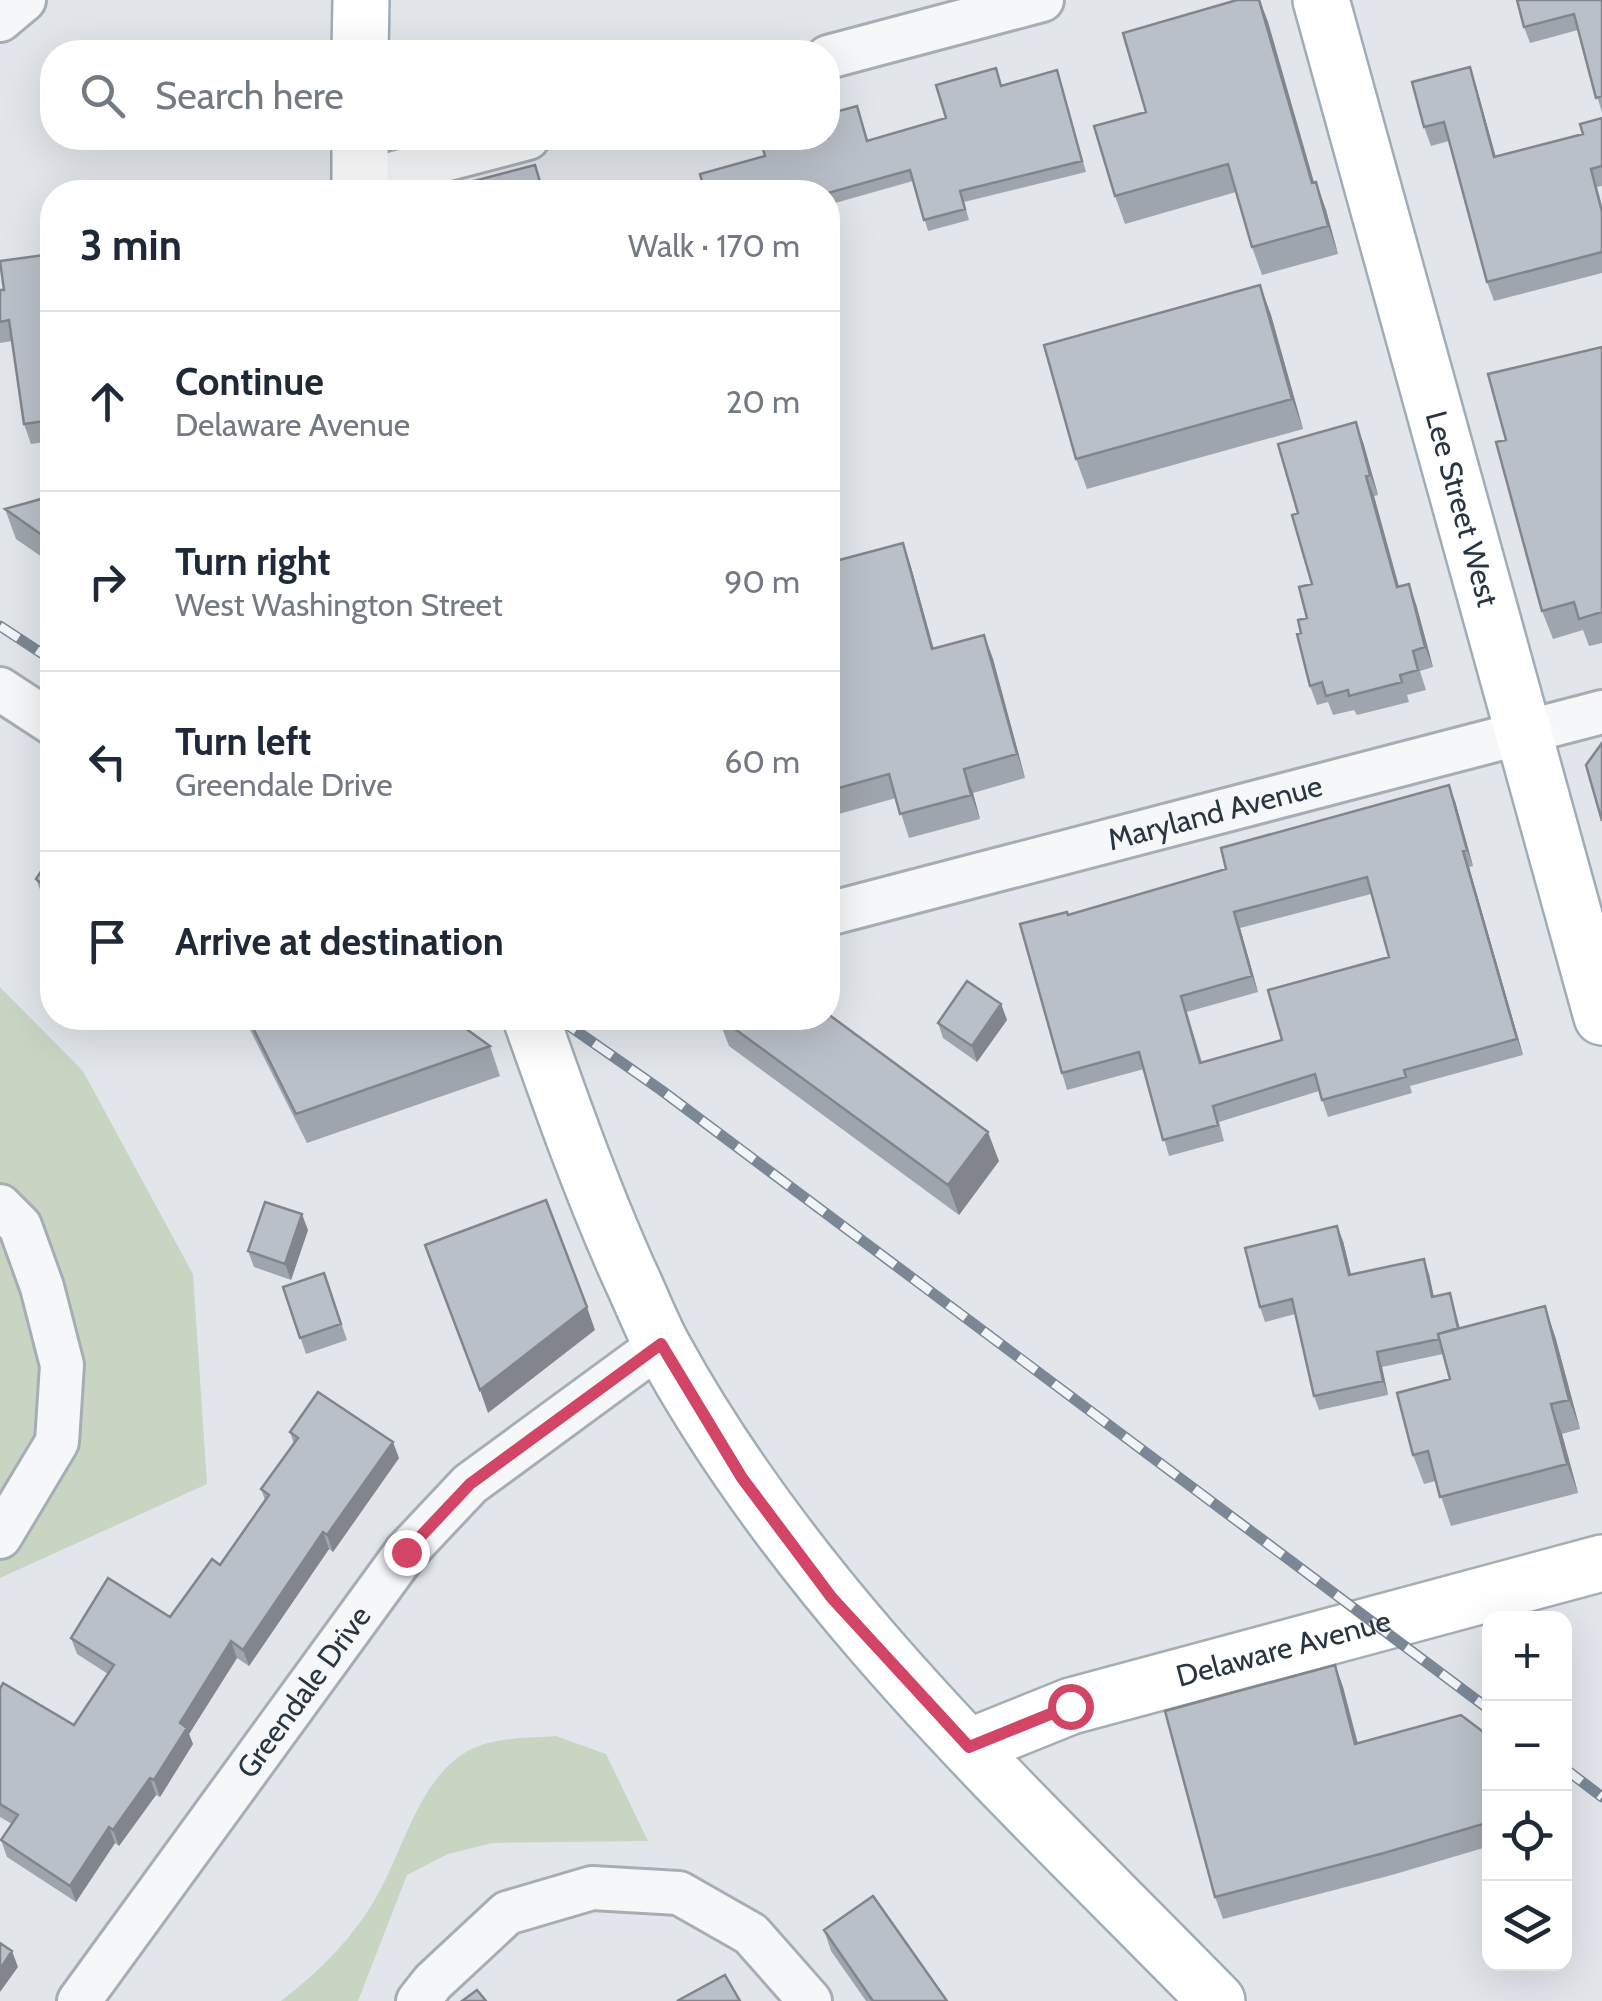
<!DOCTYPE html>
<html lang="en">
<head>
<meta charset="utf-8">
<style>
	:root { --surface:#fff; --page:#f6f6f7; --text:#1f2937; --muted:#747a83; --line:#e0e1e3 }
	body { margin:0; font-family:Cabin,sans-serif; background:var(--page); color:var(--text) }
	.controls { position:absolute; right:30px; bottom:30px; display:grid; overflow:hidden; border-radius:20px; box-shadow:0 10px 40px #0002 }
	.controls button { width:90px; height:90px; display:grid; place-items:center; padding:0; border:0; border-bottom:2px solid var(--line); background:var(--surface); color:var(--text); font:50px sans-serif }
	.stop { position:absolute; width:30px; height:30px; margin:-22px; border:8px solid #d24566; border-radius:50%; background:#fff }
	.stop.end { background:#d24566; border-color:#fff; box-shadow:0 2px 10px #0008 }
	.list { margin:0; padding:0; list-style:none }
	h2 { display:flex; justify-content:space-between; align-items:center; height:130px; margin:0; padding:0 40px; font-size:42px }
	h2 small { font-size:32px; font-weight:400; color:var(--muted) }
	.list li { display:grid; grid-template-columns:65px 1fr auto; gap:30px; align-items:center; box-sizing:border-box; height:180px; padding:0 40px; border-top:2px solid var(--line) }
	.list b { display:block; font-size:38px; white-space:nowrap }
	.list p { margin:0; font-size:32px; white-space:nowrap; color:var(--muted) }
	.list em { font-size:32px; font-style:normal; color:var(--muted) }
	.icon { flex:none; width:55px; height:55px; fill:none; stroke:currentColor; stroke-width:2; stroke-linecap:round; stroke-linejoin:round }
	.map { position:relative; flex:none; width:1602px; height:2001px; overflow:hidden }
	.search { position:absolute; background:var(--surface); box-shadow:0 10px 40px #0002; left:40px; top:40px; width:800px; height:110px; display:flex; align-items:center; gap:25px; box-sizing:border-box; padding:0 35px; border-radius:40px; color:var(--muted); font-size:38px }
	.panel { position:absolute; background:var(--surface); box-shadow:0 10px 40px #0002; left:40px; top:180px; width:800px; height:850px; border-radius:40px }
	.map>svg:first-child { display:block }
	.green { fill:#c9d5c3 }
	.lines { fill:none; stroke-linecap:round; stroke-linejoin:round }
	.street-casing { stroke:#a7adb5; stroke-width:48 }
	.secondary-casing { stroke:#a7adb5; stroke-width:60 }
	.primary-casing { stroke:#a1acb7; stroke-width:60 }
	.street { stroke:#f5f7f9; stroke-width:42 }
	.secondary { stroke:#fff; stroke-width:55 }
	.primary { stroke:#fff; stroke-width:55 }
	.rail-casing { stroke:#7b8795; stroke-width:11 }
	.rail { stroke:#f2f5f8; stroke-width:8; stroke-dasharray:22; stroke-linecap:butt }
	.wall { fill:#9fa5ac; fill-rule:evenodd }
	.shaded-wall { fill:#82868c }
	.building { fill:#b9c0c8; stroke:#82868c; stroke-width:2.5; fill-rule:evenodd }
	.route { stroke:#d24566; stroke-width:12 }
	.labels { text-anchor:middle; stroke-width:9; stroke-linejoin:round; paint-order:stroke }
	.street-label { font-size:30px; fill:#2a3543; stroke:#f2f5f8 }
</style>
</head>
<body>
<div class="map">
<svg width="1602" height="2001" viewBox="0 0 1602 2001">
	<rect width="100%" height="100%" fill="#e2e6eb"/>
	<path class="green" d="M0 987 83 1071 193 1274 207 1484 0 1578Z
		M556 1736 606 1754 648 1841 492 1843 448 1854 407 1875 358 2001H281C319 1972 355 1936 378 1894 404 1848 419 1780 466 1752 492 1737 527 1738 556 1736Z"/>
	<g class="lines">
		<defs>
			<g id="street">
				<path d="M0 20 24 0"/>
				<path d="M828 57 1042 0"/>
				<path d="M360 182 528 138"/>
				<path d="M0 689 52 723"/>
				<path id="s1" d="M828 914 1602 712"/>
				<path d="M0 1206 20 1226 42 1287 62 1365 57 1442 0 1537"/>
				<path id="s2" d="M79 2001 406 1552 470 1484 661 1344"/>
				<path d="M418 2001 433 1982 507 1913 592 1888 679 1893 751 1934 810 2001"/>
			</g>
			<g id="secondary">
				<path id="s3" d="M969 1747 1071 1706 1602 1563"/>
			</g>
			<g id="primary">
				<path id="s4" d="M1321 0 1602 1017"/>
				<path d="M360 52 361 0"/>
				<path d="M360 138V192"/>
				<path d="M531 1018C561 1103 591 1188 628 1271 640 1296 650 1323 663 1347 801 1600 1018 1797 1217 2001"/>
			</g>
		</defs>
		<use href="#street" class="street-casing"/>
		<use href="#secondary" class="secondary-casing"/>
		<use href="#primary" class="primary-casing"/>
		<use href="#street" class="street"/>
		<use href="#secondary" class="secondary"/>
		<use href="#primary" class="primary"/>
		<defs>
			<path id="rail" d="M0 626 52 660
				M558 1018 661 1090 1490 1710
				M1564 1768 1602 1797"/>
		</defs>
		<use href="#rail" class="rail-casing"/>
		<use href="#rail" class="rail"/>
	</g>
	<path class="wall" d="M1260 0 1268 22 1314 182H1316L1326 210 1338 254 1262 275 1252 247 1236 192 1125 224 1115 196 1146 112Z
		M1602 0V113L1578 30 1530 43 1524 27Z
		M1470 67 1476 86 1496 157 1583 134 1602 118V186L1597 187 1602 205V273L1494 301 1487 282 1449 141 1431 146 1424 127Z
		M1057 70 1086 172 964 202 969 220 928 231 913 181 828 205V192L765 156 857 106 868 140 946 118 1002 85Z
		M52 254V441L31 444 24 424 12 341 0 343V290H4Z
		M1260 285 1271 315 1303 429 1087 489 1076 459Z
		M1602 347V643L1589 646 1583 630 1553 639 1542 611 1506 440Z
		M1363 442 1378 495 1374 496 1399 586 1416 604 1433 667 1420 671 1426 690 1407 695 1409 702 1357 715 1354 710 1333 715 1328 702 1317 705 1310 686 1301 633 1307 618 1312 584Z
		M52 496V564L16 539 5 509Z
		M903 543 911 567 934 649 984 635 993 659 1025 778 973 793 980 819 909 838 896 798 828 817V563Z
		M1455 801 1473 866 1469 867 1523 1055 1410 1086 1412 1093 1328 1117 1319 1091 1219 1122 1224 1141 1169 1156 1144 1069 1067 1090 1062 1073 1068 915ZM1371 894 1389 957 1282 1040 1202 1062 1187 1012 1258 992 1240 928Z
		M52 855V913L47 908 36 879Z
		M1001 1004 1007 1020 977 1062 943 1038 938 1023Z
		M244 1018H451L490 1046 500 1076 307 1143Z
		M718 1018 999 1161 959 1215 729 1046Z
		M308 1230 291 1280 254 1267 248 1251Z
		M1343 1241 1351 1275 1429 1274 1434 1297 1450 1293 1460 1328 1555 1336 1580 1429 1562 1434 1578 1493 1451 1526 1436 1481 1424 1484 1413 1455 1450 1379 1443 1354 1382 1367 1388 1395 1319 1410 1314 1396 1295 1314 1265 1322 1260 1307Z
		M324 1273 347 1340 306 1354 283 1287Z
		M290 1432 399 1458 333 1552 329 1549 249 1666 237 1658 189 1734 193 1744 160 1797 156 1795 119 1846 115 1843 76 1902 7 1857 1 1840 12 1824 0 1817V1689L74 1725 108 1674 77 1654 71 1638 170 1617 220 1565 265 1500 261 1489 294 1444Z
		M1335 1665 1343 1687 1358 1743 1490 1737V1846L1392 1875 1223 1919 1215 1897Z
		M824 1930 947 2001H866L831 1951Z"/>
	<path class="shaded-wall" d="M1259 0 1268 22 1322 211 1312 183Z
		M1470 67 1476 86 1501 176 1494 157Z
		M1316 182 1326 210 1338 254 1328 226Z
		M1260 285 1271 315 1303 429 1292 399Z
		M1356 422 1363 442 1378 495 1370 475Z
		M1366 476 1374 496 1404 606 1397 587Z
		M903 543 911 567 940 673 932 649Z
		M1409 584 1416 604 1433 667 1425 647Z
		M984 635 993 659 1025 778 1017 754Z
		M964 769 973 793 980 819 971 795Z
		M1449 785 1455 801 1473 866 1467 850Z
		M1463 851 1469 867 1523 1055 1517 1039Z
		M1234 912 1240 928 1258 992 1252 976Z
		M1001 1004 1007 1020 977 1062 972 1046Z
		M988 1132 999 1161 959 1215 948 1185Z
		M302 1214 308 1230 291 1280 285 1264Z
		M1337 1226 1343 1241 1355 1290 1349 1275Z
		M1424 1259 1429 1274 1437 1312 1432 1297Z
		M1545 1306 1555 1336 1580 1429 1569 1400Z
		M587 1307 595 1330 488 1413 480 1390Z
		M1377 1352 1382 1367 1388 1395 1383 1381Z
		M1551 1404 1562 1434 1578 1493 1567 1464Z
		M393 1442 399 1458 333 1552 327 1535Z
		M323 1532 329 1549 249 1666 243 1650Z
		M231 1641 237 1658 189 1734 193 1744 160 1797 154 1780 180 1723Z
		M1335 1665 1343 1687 1363 1766 1355 1744Z
		M150 1778 156 1795 119 1846 113 1830Z
		M109 1827 115 1843 76 1902 70 1886Z
		M12 1951 18 1967 0 1992V1969Z"/>
	<path class="building" d="M1237 0H1259L1312 183 1316 182 1328 226 1252 247 1228 164 1115 196 1094 126 1146 112 1123 33Z
		M1517 0H1602V96L1596 98 1574 14 1524 27Z
		M1470 67 1494 157 1583 134 1580 124 1602 118V166L1591 169 1602 212V252L1487 282 1444 122 1424 127 1412 82Z
		M996 68 1001 86 1057 70 1082 161 960 191 965 209 924 220 910 170 828 193 705 192 700 174 765 156 760 138H828V114L857 106 867 141 946 118 936 85Z
		M535 165 543 192H432Z
		M52 254V420L24 424 9 320 0 322V290H4L0 261Z
		M1260 285 1292 399 1076 459 1044 345Z
		M1602 347V612L1579 619 1574 602 1542 611 1496 442 1506 440 1488 374Z
		M1356 422 1370 475 1366 476 1397 587 1409 584 1425 647 1413 651 1418 670 1400 675 1402 682 1349 696 1348 690 1326 696 1322 682 1310 686 1297 634 1301 633 1298 620 1307 618 1299 587 1312 584 1292 515 1298 513 1278 444Z
		M52 496V542L5 509Z
		M903 543 932 649 984 635 1017 754 964 769 971 795 900 814 889 774 828 791V563Z
		M1602 743V821L1586 765Z
		M1449 785 1467 850 1463 851 1517 1039 1404 1070 1406 1077 1322 1100 1315 1074 1213 1106 1218 1125 1163 1140 1139 1052 1062 1073 1020 924 1067 912 1068 915 1226 869 1221 848ZM1367 877 1389 957 1268 990 1282 1040 1200 1063 1181 996 1252 976 1234 912Z
		M52 855V892L36 879Z
		M967 981 1001 1004 972 1046 938 1023Z
		M828 1014 988 1132 948 1185 720 1018H828Z
		M248 1018H451L490 1046 296 1114Z
		M546 1200 587 1307 480 1390 425 1245Z
		M265 1202 302 1214 285 1264 248 1251Z
		M1337 1226 1349 1275 1424 1259 1432 1297 1450 1293 1458 1328 1438 1334 1439 1339 1377 1352 1383 1381 1314 1396 1292 1299 1260 1307 1245 1248Z
		M324 1273 341 1324 300 1338 283 1287Z
		M1545 1306 1569 1400 1551 1404 1567 1464 1440 1497 1428 1451 1413 1455 1397 1393 1450 1379 1438 1334Z
		M318 1392 393 1442 327 1535 323 1532 243 1650 231 1641 180 1723 187 1728 154 1780 150 1778 113 1830 109 1827 70 1886 1 1840 18 1815 0 1804V1689L3 1683 74 1725 114 1665 71 1638 108 1578 170 1617 212 1559 220 1565 269 1495 261 1489 298 1438 290 1432Z
		M1335 1665 1355 1744 1461 1715 1490 1737V1822L1384 1853 1215 1897 1165 1711Z
		M873 1896 947 2001H873L824 1930Z
		M0 1943 12 1951 0 1969Z
		M725 1975 740 2001H677Z
		M477 1990 486 2001H462Z"/>
	<g class="lines">
		<path class="route" d="M406 1552 470 1484 661 1344 742 1478 832 1598 969 1747 1070 1706"/>
	</g>
	<g class="labels">
		<g class="street-label">
			<text dy="10" stroke="none"><textPath href="#s4" startOffset="528">Lee Street West</textPath></text>
			<text dy="10" stroke="none"><textPath href="#s1" startOffset="400">Maryland Avenue</textPath></text>
			<text dy="10" stroke="none"><textPath href="#s3" startOffset="330">Delaware Avenue</textPath></text>
			<text dy="10" stroke="none"><textPath href="#s2" startOffset="382">Greendale Drive</textPath></text>
		</g>
	</g>
</svg>
<div class="controls">
<button>+</button>
<button>−</button>
<button><svg class="icon" aria-label="locate" viewBox="0 0 24 24"><circle cx="12" cy="12" r="6"/><path d="M12 2v4M12 18v4M2 12h4M18 12h4"/></svg></button>
<button><svg class="icon" aria-label="layers" viewBox="0 0 24 24"><path d="M12 4l9 5-9 5-9-5zM3 14l9 5 9-5"/></svg></button>
</div>
<div class="stop" style="left:1070px;top:1706px"></div>
<div class="stop end" style="left:406px;top:1552px"></div>
<div class="search"><svg class="icon" aria-label="search" viewBox="0 0 24 24"><circle cx="10" cy="10" r="6"/><path d="M15 15l6 6"/></svg>Search here</div>
<section class="panel">
<h2>3 min<small>Walk · 170 m</small></h2>
<ul class="list">
<li><svg class="icon" aria-label="ahead" viewBox="0 0 24 24"><path d="M12 20V5M6 11l6-6 6 6"/></svg><div><b>Continue</b><p>Delaware Avenue</p></div><em>20 m</em></li>
<li><svg class="icon" aria-label="right" viewBox="0 0 24 24"><path d="M7 20v-9h11M14 6l5 5-5 5"/></svg><div><b>Turn right</b><p>West Washington Street</p></div><em>90 m</em></li>
<li><svg class="icon" aria-label="left" viewBox="0 0 24 24"><path d="M17 20v-9H6M10 6l-5 5 5 5"/></svg><div><b>Turn left</b><p>Greendale Drive</p></div><em>60 m</em></li>
<li><svg class="icon" aria-label="arrive" viewBox="0 0 24 24"><path d="M6 21V4h12l-3 4 3 4H6"/></svg><div><b>Arrive at destination</b></div></li>
</ul>
</section>
</div>
</body>
</html>
